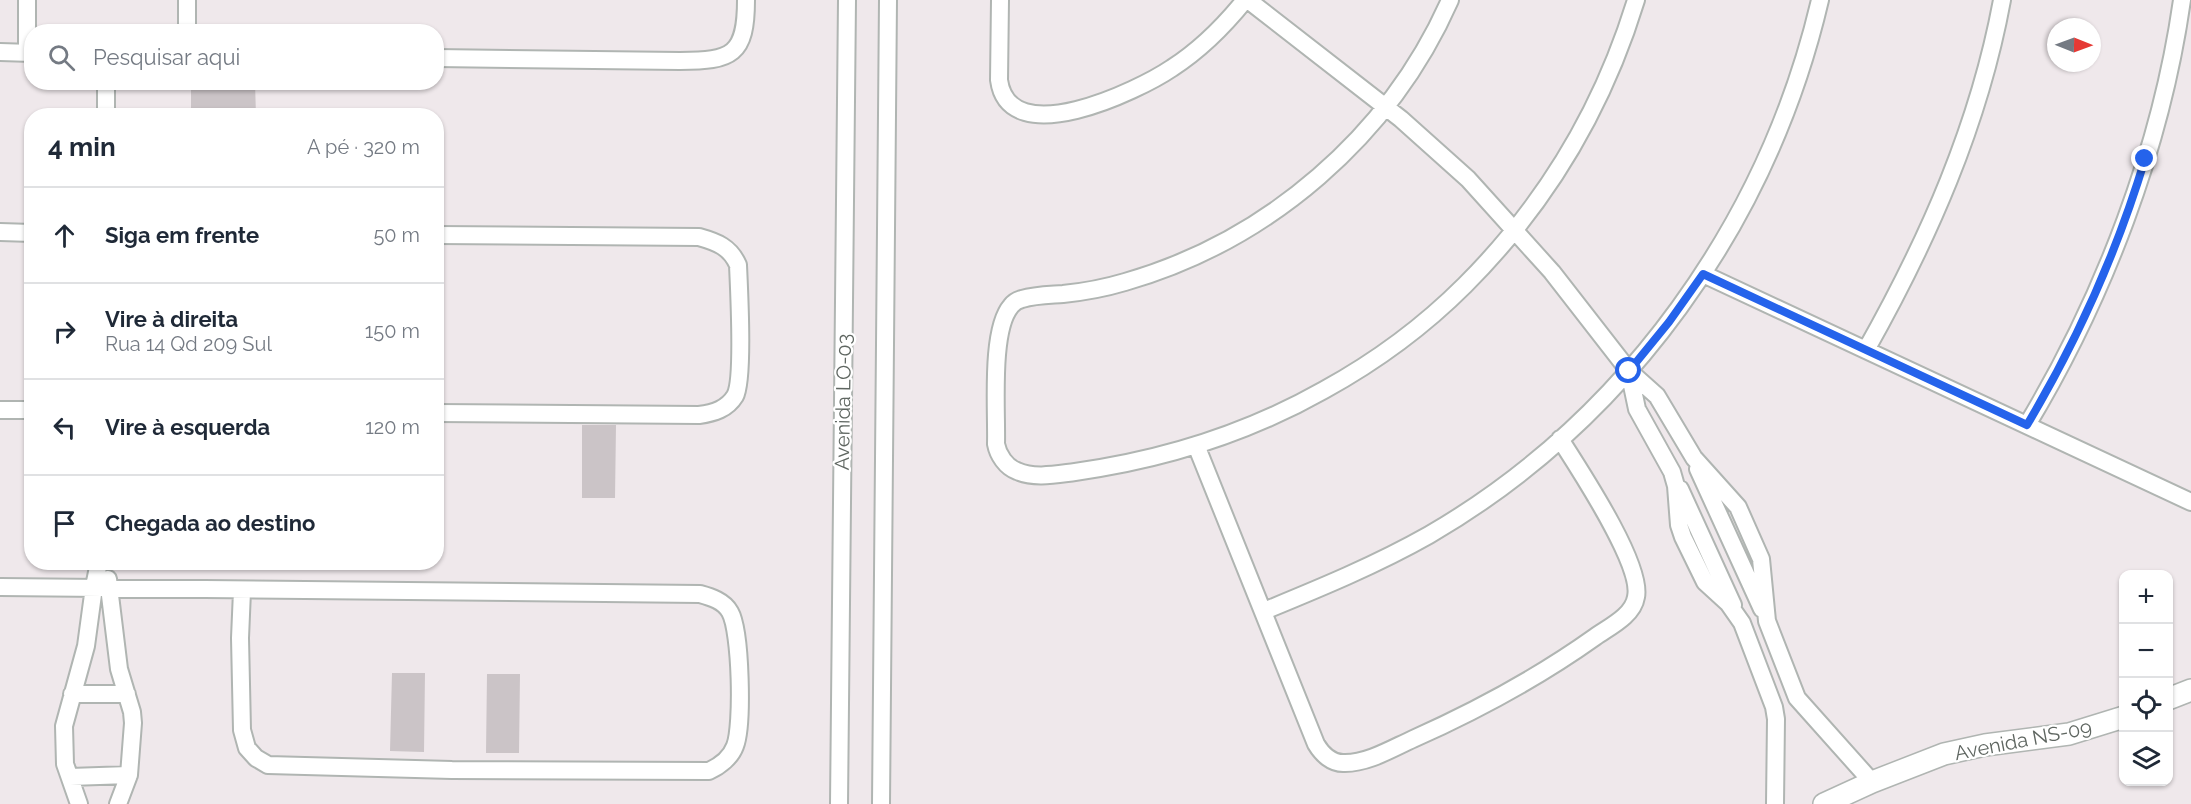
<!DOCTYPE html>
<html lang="pt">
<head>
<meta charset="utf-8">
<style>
	:root { --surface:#fff; --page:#f6f6f7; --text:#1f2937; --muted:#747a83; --line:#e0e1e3 }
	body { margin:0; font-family:Raleway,sans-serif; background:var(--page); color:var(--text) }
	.controls { position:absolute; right:18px; bottom:18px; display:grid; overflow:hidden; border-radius:12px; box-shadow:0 2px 4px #0004 }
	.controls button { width:54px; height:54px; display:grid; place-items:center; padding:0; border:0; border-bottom:2px solid var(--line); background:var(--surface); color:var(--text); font:30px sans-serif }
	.compass { position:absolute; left:2047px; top:18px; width:54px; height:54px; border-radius:50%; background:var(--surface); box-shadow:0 2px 4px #0004; rotate:91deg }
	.stop { position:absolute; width:18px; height:18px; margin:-14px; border:4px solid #2563eb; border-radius:50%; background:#fff }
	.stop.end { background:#2563eb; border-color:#fff; box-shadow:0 2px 6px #0008 }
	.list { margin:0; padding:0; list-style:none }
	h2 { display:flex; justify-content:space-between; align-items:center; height:78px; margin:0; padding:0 24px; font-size:26px }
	h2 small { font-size:20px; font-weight:400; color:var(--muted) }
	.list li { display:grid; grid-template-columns:39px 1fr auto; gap:18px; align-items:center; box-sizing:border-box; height:96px; padding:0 24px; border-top:2px solid var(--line) }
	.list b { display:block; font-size:22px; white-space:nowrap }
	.list p { margin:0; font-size:20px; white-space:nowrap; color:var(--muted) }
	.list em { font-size:20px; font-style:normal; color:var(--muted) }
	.icon { flex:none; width:33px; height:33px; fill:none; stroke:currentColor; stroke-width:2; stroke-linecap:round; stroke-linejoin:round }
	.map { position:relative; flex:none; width:2191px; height:804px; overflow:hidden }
	.search { position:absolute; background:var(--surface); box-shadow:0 2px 4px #0004; left:24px; top:24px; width:420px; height:66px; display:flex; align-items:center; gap:15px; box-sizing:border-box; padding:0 21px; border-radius:24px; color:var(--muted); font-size:22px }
	.panel { position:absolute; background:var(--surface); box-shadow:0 2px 4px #0004; left:24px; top:108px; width:420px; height:462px; border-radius:24px }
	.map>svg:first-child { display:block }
	.building { fill:#cbc4c7 }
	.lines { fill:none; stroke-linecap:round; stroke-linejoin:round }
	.minor-casing { stroke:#b0b5b2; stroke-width:20 }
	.tertiary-casing { stroke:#b0b5b2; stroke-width:24 }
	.minor { stroke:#fff; stroke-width:16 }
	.tertiary { stroke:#fff; stroke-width:21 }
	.route { stroke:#2563eb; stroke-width:8 }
	.labels { text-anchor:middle; stroke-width:4.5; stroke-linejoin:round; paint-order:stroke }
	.street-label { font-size:20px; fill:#5f6661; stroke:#fff }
</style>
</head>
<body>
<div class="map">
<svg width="2191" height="804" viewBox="0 0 2191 804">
	<rect width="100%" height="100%" fill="#efe8eb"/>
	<path class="building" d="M191 82H255L256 116H191Z
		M582 425H616L615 498H582Z
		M392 673H425L424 752 390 751Z
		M487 674H520L519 753H486Z"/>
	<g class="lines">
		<defs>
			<path id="minor" d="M27 0V52
				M187 0V32
				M1000 0 999 80C1009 153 1138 91 1172 68 1200 50 1224 26 1245 0
				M1248 0 1401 119 1468 179 1552 272 1629 371 1657 396 1694 458 1738 507 1761 559 1767 621 1797 698 1872 782
				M1450 0C1390 136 1268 241 1125 282 1105 288 1083 292 1063 294 1050 295 1035 295 1022 299 1018 300 1014 302 1011 306 990 330 997 411 996 444 998 455 1006 467 1017 471 1034 479 1058 474 1075 472 1161 460 1248 433 1324 390 1375 362 1424 326 1465 285 1545 205 1603 108 1636 0
				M0 52 32 53
				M436 58 680 61C732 61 746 55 746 0
				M106 116V82
				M0 232 32 233
				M436 235 699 237C717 242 730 247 738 265 739 288 744 380 735 396 727 409 714 413 699 415L436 413
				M1703 274 2191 502
				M1866 350C1928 240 1979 125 2002 0
				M1629 371 1637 409 1672 472 1676 486 1679 525 1683 537 1705 582 1728 603 1742 623 1774 707 1776 719 1775 804
				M0 410H32
				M2027 425C2104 297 2161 148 2182 0
				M1196 445 1316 744C1322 754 1332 764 1345 763 1368 763 1391 749 1413 739 1478 710 1536 679 1595 637 1609 627 1633 616 1636 597 1643 565 1579 469 1560 439
				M1698 469 1762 609
				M1680 489 1733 605
				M108 579 119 669 132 712 133 723 129 775 118 804
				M0 587 700 594C711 597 724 601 730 612 741 631 743 726 735 746 731 757 720 766 709 771L452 770 268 765 256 758 247 748 242 730 240 638 242 591
				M1264 611C1320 588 1376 565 1429 535 1627 420 1768 222 1820 0
				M72 694H127
				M70 777 129 775
				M79 804 65 764 64 726 86 646 94 587 99 562
				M839 804 847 0
				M881 804 888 0"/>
			<path id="tertiary" d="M2168 699 2191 690
				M1824 804 1872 782 1944 754 1985 745 2069 734 2124 717"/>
		</defs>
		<use href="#minor" class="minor-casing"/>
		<use href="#tertiary" class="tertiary-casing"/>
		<use href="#minor" class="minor"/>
		<use href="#tertiary" class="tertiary"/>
	</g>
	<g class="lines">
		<path class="route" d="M1629 371 1669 322 1703 274 2027 425C2077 341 2117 252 2145 159"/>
	</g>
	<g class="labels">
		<g class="street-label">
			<text transform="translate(843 402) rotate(-89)" y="7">Avenida LO-03</text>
			<text transform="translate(2023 740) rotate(-11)" y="7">Avenida NS-09</text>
		</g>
	</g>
</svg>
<div class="controls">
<button>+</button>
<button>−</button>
<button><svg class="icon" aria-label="locate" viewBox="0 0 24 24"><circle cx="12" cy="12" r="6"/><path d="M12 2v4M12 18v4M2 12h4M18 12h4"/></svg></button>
<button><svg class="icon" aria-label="layers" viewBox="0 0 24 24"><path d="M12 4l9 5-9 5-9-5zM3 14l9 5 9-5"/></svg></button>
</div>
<svg class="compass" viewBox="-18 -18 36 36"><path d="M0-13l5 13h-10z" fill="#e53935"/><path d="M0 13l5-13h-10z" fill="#747a83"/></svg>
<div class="stop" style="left:1629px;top:371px"></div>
<div class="stop end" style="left:2145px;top:159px"></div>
<div class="search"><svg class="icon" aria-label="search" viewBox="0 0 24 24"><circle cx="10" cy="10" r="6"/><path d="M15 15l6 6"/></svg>Pesquisar aqui</div>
<section class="panel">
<h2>4 min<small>A pé · 320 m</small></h2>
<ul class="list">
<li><svg class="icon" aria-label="ahead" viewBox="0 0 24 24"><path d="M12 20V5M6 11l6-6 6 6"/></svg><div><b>Siga em frente</b></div><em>50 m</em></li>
<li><svg class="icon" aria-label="right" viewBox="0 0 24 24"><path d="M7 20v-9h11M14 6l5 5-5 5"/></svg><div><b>Vire à direita</b><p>Rua 14 Qd 209 Sul</p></div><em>150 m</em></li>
<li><svg class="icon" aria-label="left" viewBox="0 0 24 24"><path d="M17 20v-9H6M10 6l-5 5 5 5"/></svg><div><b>Vire à esquerda</b></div><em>120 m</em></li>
<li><svg class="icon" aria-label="arrive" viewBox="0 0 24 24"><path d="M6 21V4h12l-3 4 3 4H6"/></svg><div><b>Chegada ao destino</b></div></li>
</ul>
</section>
</div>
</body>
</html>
